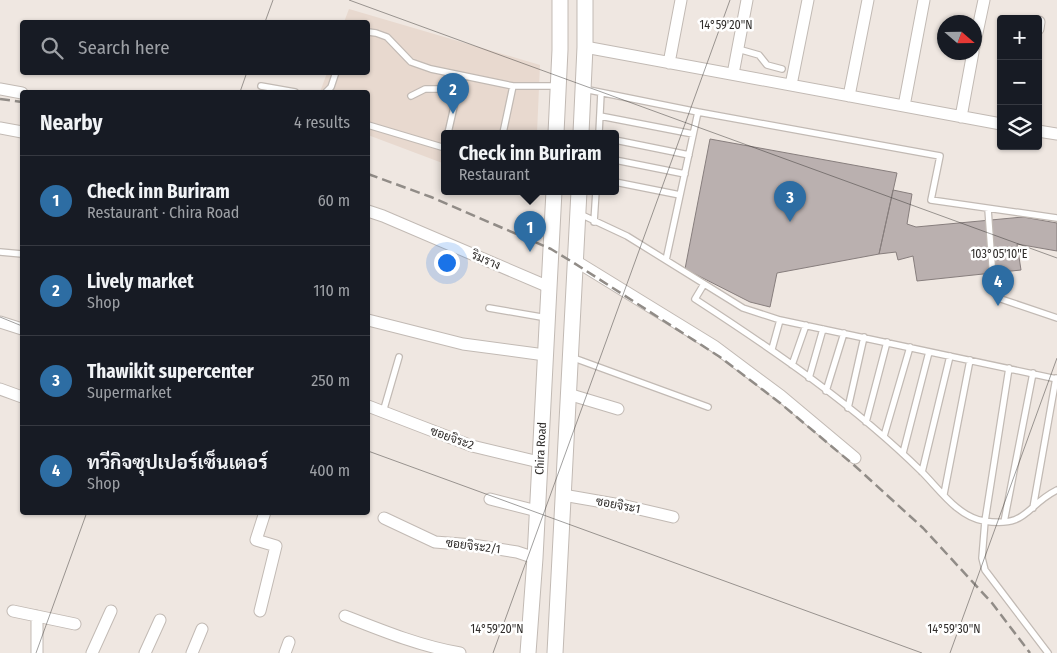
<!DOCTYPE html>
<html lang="en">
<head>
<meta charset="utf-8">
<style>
	:root { --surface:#171b24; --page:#242831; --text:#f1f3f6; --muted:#9ea1a6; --line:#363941; --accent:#2d6da3 }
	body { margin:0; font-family:"Fira Sans Condensed",Sarabun,sans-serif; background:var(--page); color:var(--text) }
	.controls { position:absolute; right:15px; top:15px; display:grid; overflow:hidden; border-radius:5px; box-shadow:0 1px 4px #0004 }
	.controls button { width:45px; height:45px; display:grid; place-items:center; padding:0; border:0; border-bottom:1px solid var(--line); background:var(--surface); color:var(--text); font:25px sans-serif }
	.compass { position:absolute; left:937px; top:15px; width:45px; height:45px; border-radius:50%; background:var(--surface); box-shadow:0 1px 4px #0004; rotate:110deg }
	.you { position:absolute; left:446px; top:262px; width:18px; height:18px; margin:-12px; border:4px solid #fff; border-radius:50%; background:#1a73e8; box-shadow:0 0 0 8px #1a73e833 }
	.badge { display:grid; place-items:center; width:32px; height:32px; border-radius:50%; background:var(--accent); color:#fff; font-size:16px; font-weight:700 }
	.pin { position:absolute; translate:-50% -41px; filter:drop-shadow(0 1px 2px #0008) }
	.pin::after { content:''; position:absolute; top:26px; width:18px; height:15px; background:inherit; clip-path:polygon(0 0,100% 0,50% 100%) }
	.popup { position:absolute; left:441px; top:130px; width:178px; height:65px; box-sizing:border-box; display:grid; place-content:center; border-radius:5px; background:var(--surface); filter:drop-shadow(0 1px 4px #0005); font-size:16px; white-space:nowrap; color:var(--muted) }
	.popup b { font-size:19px; color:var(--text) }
	.popup::after { content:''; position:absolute; left:50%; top:100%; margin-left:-10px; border:10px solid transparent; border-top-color:var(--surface) }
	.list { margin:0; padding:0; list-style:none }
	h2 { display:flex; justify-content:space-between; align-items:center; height:65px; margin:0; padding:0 20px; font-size:21px }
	h2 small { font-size:16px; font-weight:400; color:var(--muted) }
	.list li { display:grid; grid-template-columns:32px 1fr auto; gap:15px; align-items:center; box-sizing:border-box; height:90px; padding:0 20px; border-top:1px solid var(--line) }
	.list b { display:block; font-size:19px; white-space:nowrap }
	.list p { margin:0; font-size:16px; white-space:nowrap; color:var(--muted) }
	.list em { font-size:16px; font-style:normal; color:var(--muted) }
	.icon { flex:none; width:28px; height:28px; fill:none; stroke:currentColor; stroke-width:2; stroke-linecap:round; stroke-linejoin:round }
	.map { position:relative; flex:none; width:1057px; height:653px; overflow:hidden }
	.search { position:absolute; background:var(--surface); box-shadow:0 1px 4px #0004; left:20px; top:20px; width:350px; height:55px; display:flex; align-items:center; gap:12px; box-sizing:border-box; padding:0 18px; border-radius:5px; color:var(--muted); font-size:19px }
	.panel { position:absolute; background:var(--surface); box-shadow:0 1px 4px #0004; left:20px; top:90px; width:350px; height:425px; border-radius:5px }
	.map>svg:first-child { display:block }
	.built { fill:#e8d9cf }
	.building { fill:#bab0af; stroke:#877e7d }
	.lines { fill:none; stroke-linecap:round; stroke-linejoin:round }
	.lane-casing { stroke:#c2bab4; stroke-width:8 }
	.street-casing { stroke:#c2bab4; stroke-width:13 }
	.secondary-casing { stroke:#c2bab4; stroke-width:17 }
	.lane { stroke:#fff; stroke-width:5.5 }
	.street { stroke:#fff; stroke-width:11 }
	.secondary { stroke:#fff; stroke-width:15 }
	.rail { stroke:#918c87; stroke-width:2.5; stroke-dasharray:10 5; stroke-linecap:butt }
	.ticks { fill:none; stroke:#2f2c2a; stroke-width:1; stroke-opacity:0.45 }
	.labels { text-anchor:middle; stroke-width:5; stroke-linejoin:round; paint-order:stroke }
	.street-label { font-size:12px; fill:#2f2c2a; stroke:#fff }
	.ticks-label { font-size:12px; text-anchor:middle; fill:#2f2c2a; stroke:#fff; stroke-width:5; stroke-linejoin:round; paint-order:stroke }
</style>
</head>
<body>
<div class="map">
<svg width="1057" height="653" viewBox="0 0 1057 653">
	<rect width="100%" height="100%" fill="#efe7e1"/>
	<path class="built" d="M349 9 540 65 537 133H445V164L368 135V92H320L327 73 368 72V22H344Z"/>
	<path class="building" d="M710 139 897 173 879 254 777 273 770 307 750 302 685 269Z
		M893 190 912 194 907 224 916 227 1023 217 1057 223V251L1017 244 1021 270 917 281 913 256 898 260 896 252 879 254Z"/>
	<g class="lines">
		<defs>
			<path id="lane" d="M368 32 376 33 387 37 411 62 431 69 513 86H557
				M738 49 759 55 767 65 782 69
				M261 86 295 92
				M584 89 698 112 940 156 931 200 1057 218
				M326 92 331 87 336 72
				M411 96 425 89H458
				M600 116 693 134
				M368 125 445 148
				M448 133 461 76
				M503 133 513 86
				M599 133 601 93
				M615 140 689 155
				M615 160 685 174
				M615 182 680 195
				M988 209 994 293 1001 299 1057 318
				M580 214 627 236 743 308 780 320 1057 379
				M594 222 596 191
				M0 252 22 254
				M666 260 698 112
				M704 284 695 299C775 351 854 405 922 472 940 490 958 517 984 521 1028 528 1025 506 1057 490
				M489 308 547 318
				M772 349 780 320
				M571 357 708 407
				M792 365 806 325
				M1009 368 985 521 982 558 985 570 1048 653
				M809 378 823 329
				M826 391 844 333
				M848 408 864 337
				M383 412 399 357
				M866 422 887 342
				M884 436 910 347
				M903 453 929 352
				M922 472 950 356
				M944 494 970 360
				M1033 508 1056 378
				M1004 522 1033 373"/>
			<path id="street" d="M1038 29 1039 22
				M585 47 1001 124
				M974 47 984 0
				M669 63 681 0
				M733 74 747 0
				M791 85 808 0
				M0 89 22 93
				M849 96 868 0
				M904 106 924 0
				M961 117 973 52
				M0 128 22 132
				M1038 131 1057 134
				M368 211 383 216 549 287
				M574 260 714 346 781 396 855 458
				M368 320 463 344 545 355
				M0 322 22 329
				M0 389 22 397
				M568 394 618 409
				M368 406 472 446 539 462
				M563 495 626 506 673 517
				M490 499 537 511
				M384 518 435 542 473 545 517 552 535 558
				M13 611 75 624
				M260 611 276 546 256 540 265 512
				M345 616C383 631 420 646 460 653
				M37 653V616
				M92 653 111 611
				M145 653 160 620
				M192 653 202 629
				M285 653 289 642"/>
			<g id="secondary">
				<path d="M556 133 560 50V0"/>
				<path d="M581 133 585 47V0"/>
				<path id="s1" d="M528 653 535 558 554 191"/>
				<path d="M555 653 579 191"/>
			</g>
		</defs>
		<use href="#lane" class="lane-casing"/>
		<use href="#street" class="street-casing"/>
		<use href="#secondary" class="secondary-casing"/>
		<use href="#lane" class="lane"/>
		<use href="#street" class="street"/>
		<use href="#secondary" class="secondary"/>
		<path class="rail" d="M0 99 22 102
			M368 174 431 197 551 249 574 263 720 357 780 403 855 466 923 528 992 603 1030 653"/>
	</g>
	<path class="ticks" d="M349 0 1057 258M265 22 273 0M240 92 247 72M0 317 22 326M368 451 922 653M36 653 87 512M493 653 730 0M950 653 1057 358"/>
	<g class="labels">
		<g class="street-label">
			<text transform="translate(486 260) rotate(23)" y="4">ริมราง</text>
			<text transform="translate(452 438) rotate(20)" y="4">ซอยจิระ2</text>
			<text dy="4" stroke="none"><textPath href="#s1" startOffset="205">Chira Road</textPath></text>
			<text transform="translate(618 505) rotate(11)" y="4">ซอยจิระ1</text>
			<text transform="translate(473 546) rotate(7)" y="4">ซอยจิระ2/1</text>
		</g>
	</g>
	<g class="ticks-label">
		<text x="726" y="29">14°59'20"N</text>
		<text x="999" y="258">103°05'10"E</text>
		<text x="497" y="633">14°59'20"N</text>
		<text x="954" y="633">14°59'30"N</text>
	</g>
</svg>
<div class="controls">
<button>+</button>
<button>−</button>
<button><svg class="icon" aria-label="layers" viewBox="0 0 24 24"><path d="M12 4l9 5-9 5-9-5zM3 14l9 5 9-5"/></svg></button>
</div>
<svg class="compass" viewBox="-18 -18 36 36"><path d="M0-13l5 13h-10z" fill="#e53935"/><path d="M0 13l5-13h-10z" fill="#9ea1a6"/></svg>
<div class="you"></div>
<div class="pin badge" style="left:530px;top:252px">1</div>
<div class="popup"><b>Check inn Buriram</b>Restaurant</div>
<div class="pin badge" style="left:453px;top:114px">2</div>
<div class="pin badge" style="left:790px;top:222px">3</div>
<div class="pin badge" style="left:998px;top:306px">4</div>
<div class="search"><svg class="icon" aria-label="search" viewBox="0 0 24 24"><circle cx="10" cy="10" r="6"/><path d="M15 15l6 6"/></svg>Search here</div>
<section class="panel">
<h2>Nearby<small>4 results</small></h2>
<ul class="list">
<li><span class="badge">1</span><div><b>Check inn Buriram</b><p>Restaurant · Chira Road</p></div><em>60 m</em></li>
<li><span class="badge">2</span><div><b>Lively market</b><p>Shop</p></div><em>110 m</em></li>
<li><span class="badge">3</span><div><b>Thawikit supercenter</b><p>Supermarket</p></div><em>250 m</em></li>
<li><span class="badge">4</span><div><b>ทวีกิจซุปเปอร์เซ็นเตอร์</b><p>Shop</p></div><em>400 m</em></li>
</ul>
</section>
</div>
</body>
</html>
